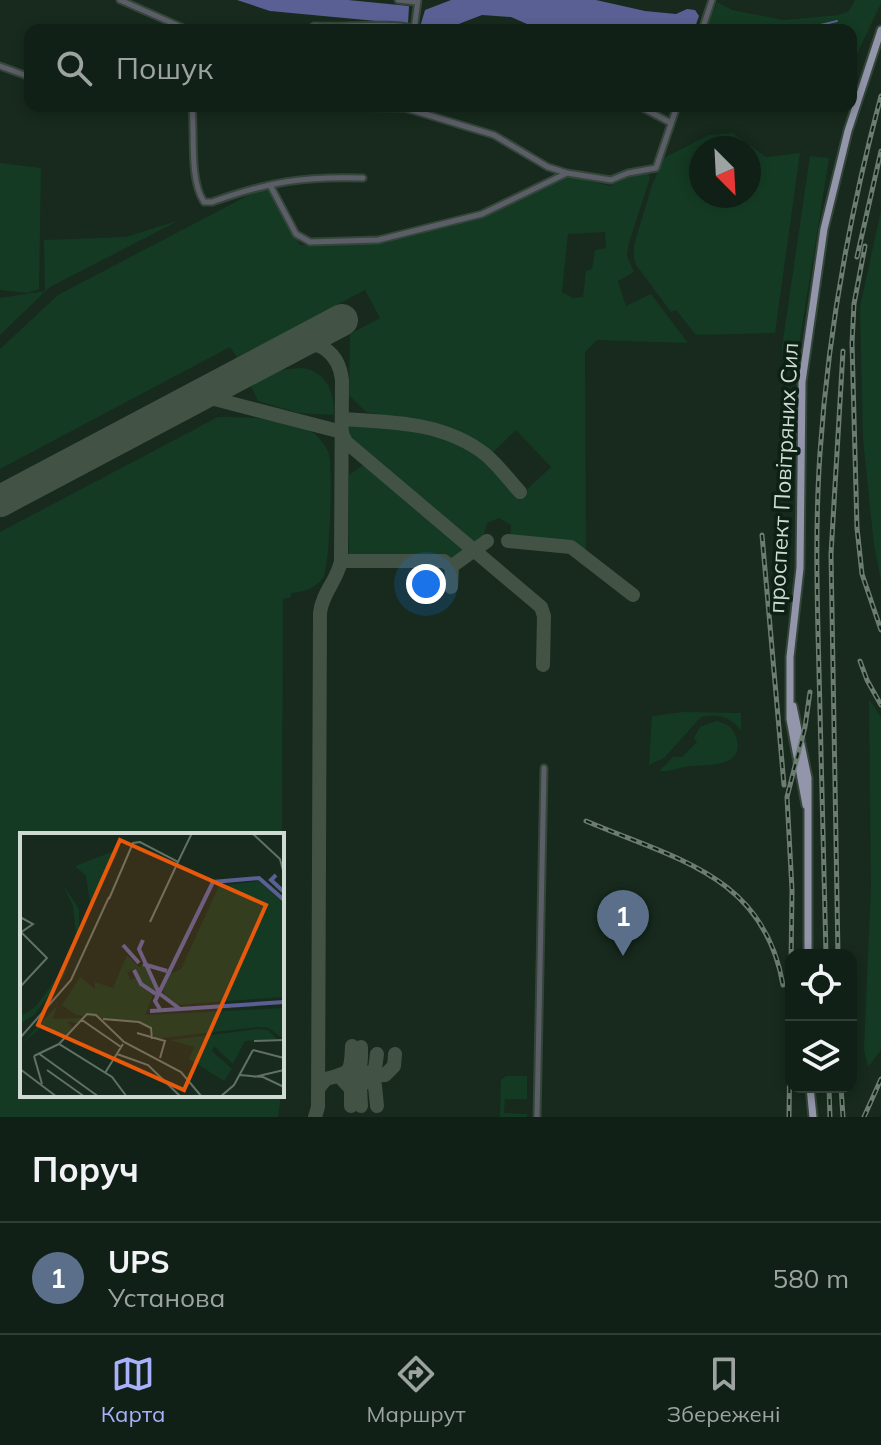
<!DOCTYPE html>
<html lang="uk">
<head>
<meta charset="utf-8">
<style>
	:root { --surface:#112016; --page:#1e2d23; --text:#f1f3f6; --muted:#9ca3a1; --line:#303e35; --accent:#a7b1fc }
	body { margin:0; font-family:Mulish,sans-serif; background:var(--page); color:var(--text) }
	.controls { position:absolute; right:24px; bottom:24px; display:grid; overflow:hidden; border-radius:16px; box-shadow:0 4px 12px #0003 }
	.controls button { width:72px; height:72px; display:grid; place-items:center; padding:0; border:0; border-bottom:2px solid var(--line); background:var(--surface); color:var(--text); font:40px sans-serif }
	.compass { position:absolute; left:689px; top:136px; width:72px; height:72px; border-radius:50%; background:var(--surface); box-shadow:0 4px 12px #0003; rotate:156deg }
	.you { position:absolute; left:426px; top:584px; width:28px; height:28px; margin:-20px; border:6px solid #fff; border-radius:50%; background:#1a73e8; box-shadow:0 0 0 12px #1a73e833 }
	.badge { display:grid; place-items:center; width:52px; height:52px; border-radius:50%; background:var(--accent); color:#fff; font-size:26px; font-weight:700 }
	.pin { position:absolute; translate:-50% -66px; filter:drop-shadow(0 2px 4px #0008) }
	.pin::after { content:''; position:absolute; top:42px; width:28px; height:24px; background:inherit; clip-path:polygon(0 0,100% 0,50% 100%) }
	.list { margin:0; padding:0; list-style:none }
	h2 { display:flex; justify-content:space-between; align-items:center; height:104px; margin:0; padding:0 32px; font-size:34px }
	h2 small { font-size:26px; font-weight:400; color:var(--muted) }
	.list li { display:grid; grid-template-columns:52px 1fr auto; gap:24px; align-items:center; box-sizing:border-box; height:112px; padding:0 32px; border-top:2px solid var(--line) }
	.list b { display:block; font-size:30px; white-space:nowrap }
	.list p { margin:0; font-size:26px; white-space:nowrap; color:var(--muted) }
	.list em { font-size:26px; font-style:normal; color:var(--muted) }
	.icon { flex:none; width:44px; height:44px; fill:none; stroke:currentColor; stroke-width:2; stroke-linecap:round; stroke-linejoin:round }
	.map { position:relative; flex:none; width:881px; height:1117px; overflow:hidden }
	.search { position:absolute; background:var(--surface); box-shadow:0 4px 12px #0003; left:24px; right:24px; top:24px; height:88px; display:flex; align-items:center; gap:20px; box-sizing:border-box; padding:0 28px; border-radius:16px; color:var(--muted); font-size:30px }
	.sheet { height:216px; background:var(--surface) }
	nav { display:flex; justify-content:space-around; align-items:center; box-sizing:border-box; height:112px; border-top:2px solid var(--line); background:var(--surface); font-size:22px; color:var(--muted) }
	nav a { display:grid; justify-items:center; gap:4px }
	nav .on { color:var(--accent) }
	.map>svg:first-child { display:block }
	.green { fill:#143a23; fill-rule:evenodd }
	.water { fill:#5a6093 }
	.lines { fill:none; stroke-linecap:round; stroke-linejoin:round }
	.stream { stroke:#5a6093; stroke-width:2 }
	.taxiway { stroke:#425346; stroke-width:14 }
	.runway { stroke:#425346; stroke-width:32 }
	.minor-casing { stroke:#34463a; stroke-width:9 }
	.primary-casing { stroke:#34463a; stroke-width:11 }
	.minor { stroke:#5c5e67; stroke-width:5 }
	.primary { stroke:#9396aa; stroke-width:7 }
	.rail-casing { stroke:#6c7c70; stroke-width:5 }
	.rail { stroke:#0d2014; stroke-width:2; stroke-dasharray:6; stroke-linecap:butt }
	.labels { text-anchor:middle; stroke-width:7; stroke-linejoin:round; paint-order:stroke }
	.street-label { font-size:22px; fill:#cfdbd2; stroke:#0d2014 }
	.inset-river { fill:none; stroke:#5a6093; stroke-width:4 }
	.inset-road { fill:none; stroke:#617165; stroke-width:2 }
	.view { fill:#e8590c; fill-opacity:0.15; stroke:#e8590c; stroke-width:4 }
	.inset-edge { fill:none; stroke:#cfdbd2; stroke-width:4 }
</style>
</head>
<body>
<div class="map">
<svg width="881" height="1117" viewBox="0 0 881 1117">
	<rect width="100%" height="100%" fill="#172a1d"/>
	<path class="green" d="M855 0H881V3L851 67V30H706L717 2 732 10 784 20 839 15 849 11Z
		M733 133 766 157 800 153 775 333 696 335 676 310 671 312 636 265 634 259V245L652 185 664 158 709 135ZM701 148H749V196H701Z
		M810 156 829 158 795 371 784 374 782 347Z
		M0 163 41 168 39 289 27 293 0 290Z
		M641 172 648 173 650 178 628 246 627 256 634 272 618 281 626 306 651 294 688 343 597 340 585 352 586 554 571 544 510 539 511 525 499 518 487 523 483 537 475 544 349 437V425C434 428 461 433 519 497L551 467 516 430 491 454 470 440 437 425 366 412 349 395 350 334 380 318 365 290 237 358 230 347 0 469V349L58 295 262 188H267L300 245 375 244 482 218 568 176 610 186ZM605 232 606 248 595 250 592 269 586 271 583 297 573 298 562 292 568 234Z
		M881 210V581L874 545 863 440 860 307Z
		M180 220 50 287 0 335V298L45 291 44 240 126 237Z
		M300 368C326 370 335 392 334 415L299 413 258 401 251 386 281 370Z
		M218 417C244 417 293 417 315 434 320 439 327 447 329 454 333 468 330 567 323 578 315 589 303 592 291 593V597L283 599 282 835H22V1095H281L278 1117H0V532Z
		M362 466H367L466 551 458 557H349V475Z
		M869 699 881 717V1050L868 1067 864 1050 871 887Z
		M683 712 741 713V731C732 717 717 713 701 717L664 758 649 765 652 716Z
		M716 721C726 723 733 727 736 737 746 767 709 765 691 766 680 767 671 772 659 771L673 757H682L697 742 694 738 700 727Z
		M506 1076H527V1099H505L504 1113 527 1114V1117H500L501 1080Z"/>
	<path class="water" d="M237 0H348L409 6 408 24 270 11Z
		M451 0H596L645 11 676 14 687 9 695 10 699 16 694 30H587L527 24 511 17 482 15 451 27H420L425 10Z"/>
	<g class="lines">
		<path class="stream" d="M800 30 837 21"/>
		<path class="taxiway" d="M293 347C320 337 339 354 342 380L341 561C337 581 322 593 320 613L318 1107 315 1117
			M199 395 342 432
			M342 419C392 422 445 422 486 455 499 466 509 480 520 492
			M342 434 346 442 541 607 544 616 543 665
			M508 541 571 547 633 595
			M341 561H444L452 567
			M451 587 452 566 487 541
			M340 1077 351 1089V1106
			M348 1077C363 1072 361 1061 361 1047
			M348 1077 360 1086 361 1106
			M363 1077 385 1075 394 1066 395 1054
			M364 1077 375 1069 377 1054
			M364 1077 375 1086 377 1106
			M318 1089 326 1079C351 1072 351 1073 352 1046"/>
		<path class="runway" d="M0 501 342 320"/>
		<defs>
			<path id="minor" d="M120 0 188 30
				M398 0 417 2
				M309 30 314 26C346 28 383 22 414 28
				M414 30 418 0
				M702 30 712 0
				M0 66 30 77
				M192 106C195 133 189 180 204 202H212C268 182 304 176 363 178
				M248 106 405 108 494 135 548 167 567 173 611 180 628 173 656 168 677 106
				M639 106 671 123
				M270 185 296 234 310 242 378 240 482 214 567 173
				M537 1117 544 768"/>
			<path id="primary" d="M793 706 808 778V955
				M806 805 790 719V657L800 568 802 382 824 229 848 131 881 30
				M810 1087 813 1117"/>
		</defs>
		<use href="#minor" class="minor-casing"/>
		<use href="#primary" class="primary-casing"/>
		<use href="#minor" class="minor"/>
		<use href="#primary" class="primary"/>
		<defs>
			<path id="rail" d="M865 246 854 304 852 343 857 528 862 574 881 630
				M857 257 881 151
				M762 535 784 785
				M860 661 867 680 881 705
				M586 821C675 859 764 875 783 985
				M826 955C824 860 821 766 819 671 817 598 815 525 820 453 828 333 850 212 881 96
				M838 955 831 554 843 351
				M829 1087 830 1117
				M841 1087 843 1117
				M789 1117 792 890 787 797 805 727 810 692
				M864 1117 881 1079"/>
		</defs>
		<use href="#rail" class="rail-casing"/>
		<use href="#rail" class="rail"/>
	</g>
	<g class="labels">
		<g class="street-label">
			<text transform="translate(783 478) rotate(-87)" y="8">проспект Повітряних Сил</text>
		</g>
	</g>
	<g transform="translate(20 833)">
		<rect width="264" height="264" fill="#172a1d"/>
		<path d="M99 16 98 19 71 77 66 43 55 33ZM239 48 264 70V164L158 172 146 164 143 157 150 141 161 136 199 53ZM42 50 59 76V102L44 143 14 182 0 191V184L16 173 40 140 56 100 53 73ZM107 122 119 134 125 132 138 159 124 153 114 136 107 139 110 147 116 145 123 154 133 162 125 182 264 175V207L249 195 238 194 134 206 132 194 119 189 56 182 42 172 60 144 75 156V149L93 155ZM37 173 33 186 63 185 57 190 47 188 53 196 45 203 24 192 0 212ZM237 196 248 197 257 206 225 208 213 231 194 213 192 218 212 236 204 248 169 226 174 214 150 207Z" fill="#143a23"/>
		<path class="inset-river" d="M256 42 251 47 264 59M123 107 119 116 139 160M103 112 119 130M123 131 147 138M114 137 121 151 136 161M140 161 160 176M130 178 264 169M141 178 135 168 193 49 239 45 264 67"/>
		<path class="inset-road" d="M232 0 260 26 264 41M89 66 113 10 120 9 158 29 172 0M0 84 13 91 0 100M130 89 158 29M0 154 27 125 1 99M83 186 119 189 131 195 132 206M62 187 101 214M117 200 145 208 140 225M0 205 51 147 89 64M234 208 264 207M39 211 67 181 76 182 104 209 161 239 182 264M233 217 264 225M18 220 79 264M97 221 128 232 161 264M14 223 39 211 92 244 107 264M14 223 22 251M0 236 37 264M27 237 65 264M85 240 103 211M220 242 243 244 264 254M234 244 264 237M200 264 214 252 233 217"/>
		<path class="view" d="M100 7 246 72 164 257 18 192Z"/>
		<rect width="264" height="264" class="inset-edge"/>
	</g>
</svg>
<div class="controls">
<button><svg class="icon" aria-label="locate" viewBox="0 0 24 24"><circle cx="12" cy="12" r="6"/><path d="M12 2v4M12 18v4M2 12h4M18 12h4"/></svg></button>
<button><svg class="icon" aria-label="layers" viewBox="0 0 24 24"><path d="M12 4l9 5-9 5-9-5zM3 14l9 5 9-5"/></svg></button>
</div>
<svg class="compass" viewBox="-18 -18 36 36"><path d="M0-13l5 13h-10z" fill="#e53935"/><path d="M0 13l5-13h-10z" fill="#9ca3a1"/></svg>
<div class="you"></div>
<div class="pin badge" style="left:623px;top:956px;background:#5c6f8a">1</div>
<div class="search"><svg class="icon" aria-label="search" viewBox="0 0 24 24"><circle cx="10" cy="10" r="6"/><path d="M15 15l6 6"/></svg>Пошук</div>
</div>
<section class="sheet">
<h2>Поруч<small></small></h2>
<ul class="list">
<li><span class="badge" style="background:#5c6f8a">1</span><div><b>UPS</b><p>Установа</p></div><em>580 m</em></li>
</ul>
</section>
<nav>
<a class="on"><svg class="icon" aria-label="map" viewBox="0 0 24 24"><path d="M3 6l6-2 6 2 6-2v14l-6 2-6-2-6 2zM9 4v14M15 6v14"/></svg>Карта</a>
<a><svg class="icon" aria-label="directions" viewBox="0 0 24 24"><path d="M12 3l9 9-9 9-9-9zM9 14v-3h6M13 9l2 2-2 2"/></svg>Маршрут</a>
<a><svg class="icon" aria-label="saved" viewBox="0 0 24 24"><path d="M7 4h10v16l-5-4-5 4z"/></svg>Збережені</a>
</nav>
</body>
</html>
